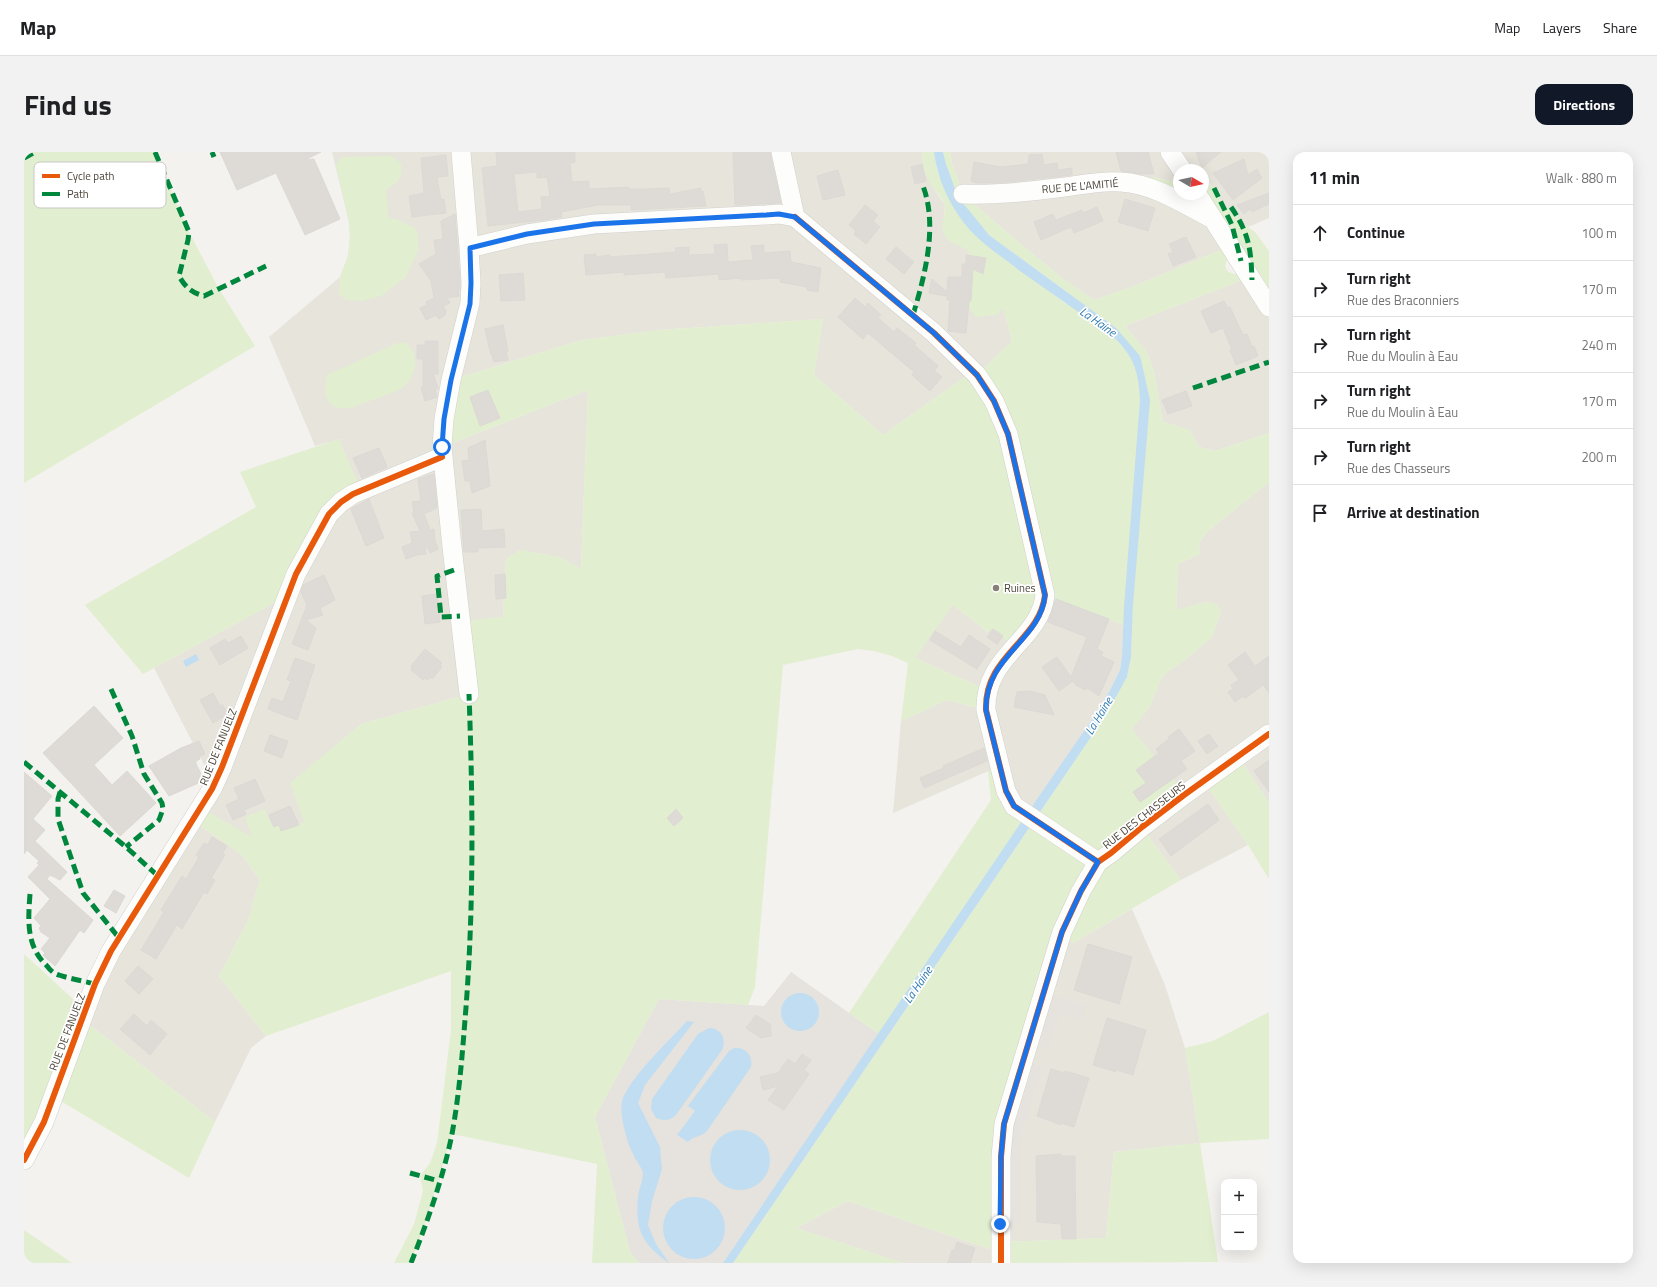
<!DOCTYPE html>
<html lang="en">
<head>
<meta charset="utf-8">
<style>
	:root { --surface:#fff; --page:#f2f2f2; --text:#202124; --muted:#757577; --line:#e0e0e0; --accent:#111827 }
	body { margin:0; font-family:"Titillium Web",sans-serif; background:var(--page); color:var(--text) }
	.controls { position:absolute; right:12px; bottom:12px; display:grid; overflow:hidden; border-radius:8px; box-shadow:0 4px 16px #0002 }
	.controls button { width:36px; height:36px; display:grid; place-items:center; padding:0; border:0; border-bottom:1px solid var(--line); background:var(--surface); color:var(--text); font:20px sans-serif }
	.compass { position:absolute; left:1149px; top:12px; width:36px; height:36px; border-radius:50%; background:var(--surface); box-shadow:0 4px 16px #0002; rotate:99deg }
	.stop { position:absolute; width:12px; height:12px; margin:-9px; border:3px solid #1a73e8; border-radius:50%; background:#fff }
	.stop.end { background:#1a73e8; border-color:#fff; box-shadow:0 1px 4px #0008 }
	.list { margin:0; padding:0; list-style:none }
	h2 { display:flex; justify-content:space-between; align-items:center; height:52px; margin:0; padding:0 16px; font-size:17px }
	h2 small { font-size:13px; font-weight:400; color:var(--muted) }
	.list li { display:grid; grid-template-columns:26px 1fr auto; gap:12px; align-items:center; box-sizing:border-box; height:56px; padding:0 16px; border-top:1px solid var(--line) }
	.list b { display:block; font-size:15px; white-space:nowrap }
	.list p { margin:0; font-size:13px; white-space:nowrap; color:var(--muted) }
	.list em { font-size:13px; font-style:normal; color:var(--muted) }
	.icon { flex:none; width:22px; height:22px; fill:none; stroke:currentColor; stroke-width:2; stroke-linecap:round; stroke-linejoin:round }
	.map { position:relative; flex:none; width:1245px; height:1111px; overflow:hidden; border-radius:12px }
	header { display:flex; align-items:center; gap:24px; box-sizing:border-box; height:56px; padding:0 20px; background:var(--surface); border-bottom:1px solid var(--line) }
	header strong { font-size:19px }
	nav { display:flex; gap:22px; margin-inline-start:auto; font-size:14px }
	.intro { display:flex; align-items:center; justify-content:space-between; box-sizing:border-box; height:96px; padding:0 24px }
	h1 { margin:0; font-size:28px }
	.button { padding:10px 18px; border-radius:12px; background:var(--accent); color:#fff; font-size:14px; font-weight:700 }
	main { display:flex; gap:24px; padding:0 24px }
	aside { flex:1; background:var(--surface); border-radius:12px; box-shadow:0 4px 16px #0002 }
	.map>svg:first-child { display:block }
	.residential { fill:#e7e4dc }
	.industrial { fill:#e6e2de }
	.green { fill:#e1eecf; fill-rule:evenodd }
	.parking { fill:#e6e3df }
	.water { fill:#c0ddf1 }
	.building { fill:#dedbd6; stroke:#dcd9d4; fill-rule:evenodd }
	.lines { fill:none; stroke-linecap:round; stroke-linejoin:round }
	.minor-casing { stroke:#d2d0cb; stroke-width:20 }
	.minor { stroke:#fdfdfc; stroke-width:19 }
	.quiet { stroke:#00873e; stroke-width:5; stroke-dasharray:10 5; stroke-linecap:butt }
	.cycleway-casing { stroke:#fff; stroke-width:8 }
	.cycleway { stroke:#e8590c; stroke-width:6 }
	.route { stroke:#1a73e8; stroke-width:5 }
	.poi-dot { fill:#868178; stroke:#fff; stroke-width:1.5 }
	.labels { text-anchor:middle; stroke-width:3.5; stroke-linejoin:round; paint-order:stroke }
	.street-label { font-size:11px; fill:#4b4439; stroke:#fff }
	.poi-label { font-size:11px; fill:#4b4439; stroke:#fff; text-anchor:start }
	.water-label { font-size:12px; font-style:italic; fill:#2e7ab2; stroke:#fff }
	.key { fill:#fff; stroke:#c9c7c4; stroke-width:1 }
	.key-label { font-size:11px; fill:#4b4439 }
</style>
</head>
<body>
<header>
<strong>Map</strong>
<nav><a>Map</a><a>Layers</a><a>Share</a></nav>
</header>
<div class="intro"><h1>Find us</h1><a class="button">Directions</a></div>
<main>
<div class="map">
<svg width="1245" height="1111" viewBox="0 0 1245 1111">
	<rect width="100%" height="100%" fill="#f4f2ee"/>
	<path class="residential" d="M308 0H898V7L905 29 921 53 919 78 922 85 927 90 943 96 946 102V125L979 155 988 189 958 218 949 219 859 283 790 223 799 167 635 178 558 188 427 228 418 295 564 238 557 417 535 405 496 398 482 407 479 465 445 542 337 572 316 590 281 670 228 686 177 656 190 632 130 516 263 444 316 287 291 294 245 185 316 125 324 104 326 86 325 70Z
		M926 0H1245V66L1224 75 1216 69 1207 56 1201 57 1190 36 1181 27H1179V18H1155V27L1151 30 1129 25 1189 67 1206 94 1113 133 1070 148 1038 126 980 78 939 42 928 11Z
		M1226 125 1245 155V281L1191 299 1175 295 1166 278 1139 270 1130 220 1123 200 1101 174Z
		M1245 330V575L1157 637 1107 577 1125 556 1137 527 1143 520 1161 508 1188 485 1197 459 1192 452 1182 450 1152 459 1154 412 1176 402 1175 391 1183 380Z
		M1021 443 1100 473 1098 504 1096 518 1085 540 1052 592 1002 663 976 614 869 661 877 569 923 548 962 558 963 538 891 506 918 466 929 453 964 480 967 476 977 484Z
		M1245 591V651L1218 610Z
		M1185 637 1224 693 1157 728 1122 681 1163 650Z
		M169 669 217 702 236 728 223 771 195 824 242 884 227 896 191 970 58 867Z
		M1108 757 1141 833 1161 896 1176 991 1090 1000 1082 1086 977 1090V1005L1038 780 1049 791Z
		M824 1049 977 1101V1111H879L772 1076Z"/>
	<path class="industrial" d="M767 820 855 882 699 1111H615L606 1100 571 965 635 847 740 854Z"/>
	<path class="green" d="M0 0H131L165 80 195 137 231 194 0 331Z
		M898 0H910L913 18 921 38 938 68 955 86 1042 152 1041 153 1051 146 965 83C940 56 927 36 919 0H926L928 11 939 42 980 78 1038 126 1070 148 1113 133 1206 94 1189 67 1134 39 1128 25 1151 30 1155 27V42H1179V27H1181L1190 36 1201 56 1207 55 1216 69 1231 80 1245 99V155L1226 125 1101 174 1123 200 1130 220 1139 270 1166 278 1175 295 1191 299 1245 281V330L1183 380 1175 391 1176 402 1154 412 1152 458 1182 450 1192 452 1197 459 1188 485 1161 508 1143 520 1137 527 1125 556 1108 577 1157 637 1122 681 1157 728 1049 791 1038 780 1004 891 977 1090 1082 1086 1090 1000 1176 991 1161 896 1189 889 1245 860V987L1176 991 1194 1110 977 1111V1101L824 1049 772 1076 879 1111H709L1082 563 1103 525 1107 505 1109 454 1100 455V473L1021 443 991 495 967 477 964 480 929 453 891 506 963 538 962 558 923 548 877 569 884 511 868 504 850 499 834 497 759 513 731 835 724 853 635 847 571 965 606 1100 615 1111H568L573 1012 428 982 400 1076 390 1102 389 1111H370L390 1072 399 1039 396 1024 406 1011 413 991 427 878V819L242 884 195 824 223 771 236 728 217 702 169 669 177 656 228 685 221 665 241 657 248 675 259 671 261 677 280 670 266 631 337 572 445 542 436 469 479 465 482 407 496 398 535 405 557 417 564 238 418 295 427 228 558 188 635 178 799 167 790 223 859 283 949 219 958 218 988 189 979 155 974 163 952 165 945 156 946 102C940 92 927 94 921 84 915 74 922 64 921 54 919 46 910 37 905 30 900 21 898 10 898 0ZM1204 106 1221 117 1211 122 1204 120 1201 114Z
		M367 4 377 11C379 28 374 29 362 38L365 67H372L391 76 394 85V99L382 125 357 144 338 149 323 148 315 143 316 125 324 104 326 86 325 70 312 14 314 9 319 5Z
		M373 191H382C396 202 393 221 381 234 378 238 335 253 327 256 303 259 297 244 303 223Z
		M315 287 337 338 329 342 263 444 119 522 61 453 232 355 216 320Z
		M1218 610 1245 651V727L1224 693 1185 637Z
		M976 614 1002 663 855 882 825 861 967 648 964 619Z
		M0 802 61 858 58 867 191 970 165 1026 30 945 0 1008Z
		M0 1078 48 1111H0Z"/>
	<path class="parking" d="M1019 841 1062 854 1057 868 1035 862 1024 897 1004 891Z
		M999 909 1018 914 998 983 996 1004V1070L976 1072 977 1005Z"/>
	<path class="water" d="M910 0H919L922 12 934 45 965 83 1092 176 1116 204 1126 248 1109 453 1107 505 1103 525 1082 563 709 1111H699L1002 663 1069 566 1085 540 1096 518 1098 504 1100 455 1116 248C1115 230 1113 213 1102 199 1091 182 1069 171 1053 159 1034 146 1015 132 996 119 983 108 968 99 955 87 931 65 914 32 910 0Z
		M172 502 175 508 162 515 159 509Z
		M757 860a19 19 0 1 1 38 0a19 19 0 1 1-38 0Z
		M663 869 670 870 621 933 614 951 636 995 637 1007 638 1017 628 1049 624 1073 632 1092 645 1111C618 1092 611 1078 614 1045 615 1037 619 1028 619 1021 618 1015 611 1008 609 1002 603 990 595 962 598 949 605 926 646 888 663 869Z
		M685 876C697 876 703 887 698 898L652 963C646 969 640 969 632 966L627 957 628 947 674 882Z
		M710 896C722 895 729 903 727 915L683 979C677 985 669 984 664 990L653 983 671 959 664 954 705 899Z
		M686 1008a30 30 0 1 1 60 0a30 30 0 1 1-60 0Z
		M639 1076a31 31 0 1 1 62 0a31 31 0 1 1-62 0Z"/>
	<path class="building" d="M196 0H297L281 8 290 7 316 67 281 83 252 21 213 38Z
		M472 0H551V10L546 11 548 30 565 29V37L605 35V37H624L645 36 646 42 677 36V39H679L682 54 607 58V53H574L537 60 538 65 520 68 464 74 458 16 473 14ZM513 20V26L523 25 526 44 517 45 518 57 494 60 490 22Z
		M709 0H746L757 51 711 53Z
		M1092 0H1124L1130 22H1118L1097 19Z
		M1172 0H1197L1178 16Z
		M1018 2 1020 13 1033 11 1034 18 1048 16V23L974 31H952L947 29 950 10 977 15 1004 12 1005 3Z
		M422 3 424 24 413 25 417 48 420 47 422 61 388 65 385 44 400 41 397 6Z
		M1220 7 1224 23 1233 17 1238 26 1209 48 1189 21Z
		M898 12 902 29 891 32 887 15Z
		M814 18 821 43 799 48 793 24Z
		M1245 41V52L1228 60 1226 57 1220 62 1213 53Z
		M1101 47 1131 56 1124 79 1094 70Z
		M841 53 854 63 849 69 856 75 842 92 830 82 832 79 825 73Z
		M1073 55 1079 69 1050 81 1047 75 1017 88 1010 70 1029 62 1032 68 1058 58 1059 61Z
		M431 62 436 131V137L434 138 435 144 423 146 426 151 419 154 422 159 421 163 415 167 412 163 402 168 396 156 403 153 402 150 410 146 407 129 395 112 412 102 410 88 419 87 417 69Z
		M1162 85 1172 105 1149 114 1144 102 1149 100 1145 92Z
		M703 92 704 110 729 108 727 94 740 93V101L766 99 767 110 797 116 794 140 783 138V135L756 130V126L717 128V126L695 128V122L642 126 641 120 600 123V120L562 123 560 103 572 102V105L586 103V105L626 102 652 100 651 96 665 95V103L691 102 690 93Z
		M872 95 890 110 880 122 862 107Z
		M942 103 962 106 959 122 949 117 947 149H945L942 181 924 179 926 148H923V144L905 141 908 127 923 140 924 125H938V112H942Z
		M499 121 501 148 477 149 475 123Z
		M831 146 841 155 844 151 857 163 854 166 870 180 873 176 892 191 890 193 914 214 910 219 918 225 906 239 888 223 890 220 844 181 839 187 814 165Z
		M1200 149 1204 156 1206 155 1219 183 1223 182 1228 195 1230 194 1234 204 1212 213 1206 198H1208L1199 176 1187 181 1177 159Z
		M479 173 484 200H482L484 208 470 210 468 203H467L461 177Z
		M401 189H414V222H409L414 236 411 238 413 245 401 249 397 236 399 235V207H393V193H401Z
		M464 238 476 266 456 274 446 245Z
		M1162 239 1168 254 1144 262 1138 248Z
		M461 288 466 334 448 341 446 329H441L438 309 445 308 444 296Z
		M355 296 363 315 338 326 329 306Z
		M410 322 413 356 400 362 406 378 410 377 411 389 414 397 406 401 404 396H401L402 402 393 403 382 407 378 395 388 391 386 380 396 379 388 361H390L388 350 397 349 394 327Z
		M345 347 360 386 342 394 327 357Z
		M457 357 458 379 480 377 481 395 454 396V400H440L437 358Z
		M481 422 482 446 472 447 471 423Z
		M300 423 311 448 296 456 299 463 282 468 292 476 284 498 268 492 283 453 277 440 279 433Z
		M413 442 416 470 401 472 398 444Z
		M1032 447 1085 467 1073 497 1079 500 1077 504 1090 510 1075 544 1063 536 1061 538 1052 533 1049 529 1035 539 1018 515 1033 505 1047 525 1063 485 1024 470Z
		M969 477 979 484 973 492 963 485Z
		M911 479 937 495 945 483 966 497 953 517 906 488Z
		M217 484 224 496 196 513 186 496 201 487 204 491Z
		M401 497 418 511 416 513 418 515 408 527 406 525 404 528 400 526 399 528 387 518 388 515 387 514Z
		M1221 500 1231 514 1245 504V541L1239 533 1223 545 1220 546 1219 544 1211 550 1204 540 1209 537 1207 533 1215 528 1204 513Z
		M271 506 291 513 273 568 244 557 248 546 259 550 267 529 263 528Z
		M1006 539 1021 543 1030 563 990 555 993 540Z
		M189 541 196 554 198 552 204 562 189 571 176 548Z
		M70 554 99 586 70 613 88 633 103 619 132 651 96 684 19 601Z
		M1155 577 1171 599 1157 609 1163 617 1116 650 1109 640 1122 631 1112 618 1135 601 1132 597 1145 587 1144 585Z
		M1185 582 1194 594 1183 602 1174 589Z
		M246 583 264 589 258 606 240 599Z
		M175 589 181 602 175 605 176 607 172 609V612L180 628 179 629 145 644 125 614 157 596Z
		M960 596 963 609 900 636 896 626 920 616 919 614Z
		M1245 608V640L1230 619Z
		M0 620 28 644 9 667 21 678 11 689 43 720 36 728 26 723 23 727 69 768 60 781 56 778 31 814 19 803 21 801 17 797 26 786 17 780 15 776 17 774 10 766 26 747 4 725 15 713 13 711 15 709 3 698 0 702Z
		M231 627 241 649 220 658 222 662 209 668 202 653 215 647 210 636Z
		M1184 652 1195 668 1147 704 1135 687Z
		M266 654 275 673 257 679 255 673 250 675 245 663Z
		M652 657 659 666 650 674 643 666Z
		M188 685 203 694 198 702 201 703 187 726 191 728 183 742 180 740 158 777 153 773 132 807 117 798 140 760 137 758 158 724 162 727 175 705 172 703 180 691 184 693Z
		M90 738 101 744 92 761 80 754Z
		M1064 792 1108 805 1095 852 1050 838Z
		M114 814 129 827 115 842 101 829Z
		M110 862 123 874 127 868 143 882 126 903 96 877Z
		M732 863 746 872 747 884 737 886 722 876Z
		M1083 866 1122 878 1109 923 1092 918V920L1069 913Z
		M778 902 787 908 780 918 785 922 760 958 744 948 754 934 739 938 736 925 754 921 764 907 771 912Z
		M1027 917 1041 921V919L1065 926 1050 975 1037 971V973L1013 964Z
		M1037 1002V1004H1051L1052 1087H1038L1037 1072 1013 1070 1012 1004Z
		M933 1090 951 1096 946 1111H924L928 1098 930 1099Z"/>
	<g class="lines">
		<defs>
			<path id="minor" d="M437 0 445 96 447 131 446 151 427 228 420 267 418 295 428 395 445 542
				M757 0 771 65
				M1146 0 1158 18
				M939 42C970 43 1002 40 1033 36 1054 34 1075 28 1097 30 1130 32 1160 52 1189 67
				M1173 42 1245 155
				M771 65 910 181 953 223 959 232 970 249 984 282 1021 443C1016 489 960 503 962 558L982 639 990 654 1074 710
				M445 96 503 82 570 72 742 63 755 62 771 65
				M0 1008 20 970 71 832 87 799 188 637 198 615 272 422 305 362 317 350 329 342 418 305
				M977 1111V1005L980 972 1038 780 1057 739 1074 710 1087 701 1118 675 1160 643 1245 582"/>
		</defs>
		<use href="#minor" class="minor-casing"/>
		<use href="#minor" class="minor"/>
		<path class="quiet" d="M131 0 165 80 164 88 155 124C161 135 168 141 180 144L242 114
			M188 0 190 5
			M0 6 11 0
			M1190 36 1208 73 1217 109
			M1207 55C1225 81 1227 97 1228 128
			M889 163C901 123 914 74 899 34
			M1169 236 1245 210
			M430 418 413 424 417 465 436 464
			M87 537 108 584 120 622 138 651 139 657 135 668 102 695
			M0 610 102 695 134 724
			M36 640 34 647V667L59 741 95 786
			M6 742C4 769 2 794 23 814 26 818 30 822 35 823 47 827 60 829 71 832
			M386 1021 415 1029
			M387 1111C403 1071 420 1023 428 982 435 944 438 906 441 868 450 759 449 651 445 542"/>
		<defs>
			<path id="cycleway" d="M771 65 910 181 953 223 959 232 970 249 984 282 1021 443C1016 489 960 503 962 558L982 639 990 654 1074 710
				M0 1008 20 970 71 832 87 799 188 637 198 615 272 422 305 362 317 350 329 342 418 305
				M977 1111V1005L980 972 1038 780 1057 739 1074 710 1087 701 1118 675 1160 643 1245 582"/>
		</defs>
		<use href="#cycleway" class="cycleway-casing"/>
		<use href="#cycleway" class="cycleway"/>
	</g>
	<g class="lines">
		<path class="route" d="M418 295 420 267 427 228 446 152 447 131 446 96 503 82 570 72 742 63 755 62 771 65 910 181 953 223 970 249 984 282 1021 443C1017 489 961 503 962 558L982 639 990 654 1074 710 1057 739 1038 780 980 972 977 1004 976 1072"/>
	</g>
	<circle class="poi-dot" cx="972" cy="436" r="4"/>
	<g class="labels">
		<g class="street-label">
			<text transform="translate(1056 34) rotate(-5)" y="4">RUE DE L'AMITIÉ</text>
			<text transform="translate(194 595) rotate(-68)" y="4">RUE DE FANUELZ</text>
			<text transform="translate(1120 663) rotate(-38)" y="4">RUE DES CHASSEURS</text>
			<text transform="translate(43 880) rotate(-69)" y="4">RUE DE FANUELZ</text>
		</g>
		<g class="poi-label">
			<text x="980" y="440">Ruines</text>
		</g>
		<g class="water-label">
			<text transform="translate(1074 170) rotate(35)" y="4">La Haine</text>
			<text transform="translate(1075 564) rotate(-59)" y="4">La Haine</text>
			<text transform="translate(894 833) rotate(-56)" y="4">La Haine</text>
		</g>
	</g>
	<rect x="10" y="10" width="132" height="46" rx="6" class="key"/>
	<rect x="18" y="22" width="18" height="4" fill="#e8590c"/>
	<rect x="18" y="40" width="18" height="4" fill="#00873e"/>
	<g class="key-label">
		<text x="43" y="28">Cycle path</text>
		<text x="43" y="46">Path</text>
	</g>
</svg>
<div class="controls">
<button>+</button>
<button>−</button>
</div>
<svg class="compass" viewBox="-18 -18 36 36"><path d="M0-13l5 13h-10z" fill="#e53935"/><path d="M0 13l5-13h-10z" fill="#757577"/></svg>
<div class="stop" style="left:418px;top:295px"></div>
<div class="stop end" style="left:976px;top:1072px"></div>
</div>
<aside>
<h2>11 min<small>Walk · 880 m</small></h2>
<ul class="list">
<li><svg class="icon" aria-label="ahead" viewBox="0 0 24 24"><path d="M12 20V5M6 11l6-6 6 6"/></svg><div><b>Continue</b></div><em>100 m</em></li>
<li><svg class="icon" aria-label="right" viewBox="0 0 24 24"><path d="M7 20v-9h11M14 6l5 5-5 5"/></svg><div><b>Turn right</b><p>Rue des Braconniers</p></div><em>170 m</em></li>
<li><svg class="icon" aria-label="right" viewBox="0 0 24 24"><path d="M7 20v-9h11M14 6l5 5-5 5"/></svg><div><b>Turn right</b><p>Rue du Moulin à Eau</p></div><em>240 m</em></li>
<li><svg class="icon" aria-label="right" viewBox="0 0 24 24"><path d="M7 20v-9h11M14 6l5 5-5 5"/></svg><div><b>Turn right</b><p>Rue du Moulin à Eau</p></div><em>170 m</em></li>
<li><svg class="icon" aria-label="right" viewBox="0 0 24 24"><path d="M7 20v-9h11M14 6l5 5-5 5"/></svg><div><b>Turn right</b><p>Rue des Chasseurs</p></div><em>200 m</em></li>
<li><svg class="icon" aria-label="arrive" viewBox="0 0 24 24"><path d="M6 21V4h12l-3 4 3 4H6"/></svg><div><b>Arrive at destination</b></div></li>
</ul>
</aside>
</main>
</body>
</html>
